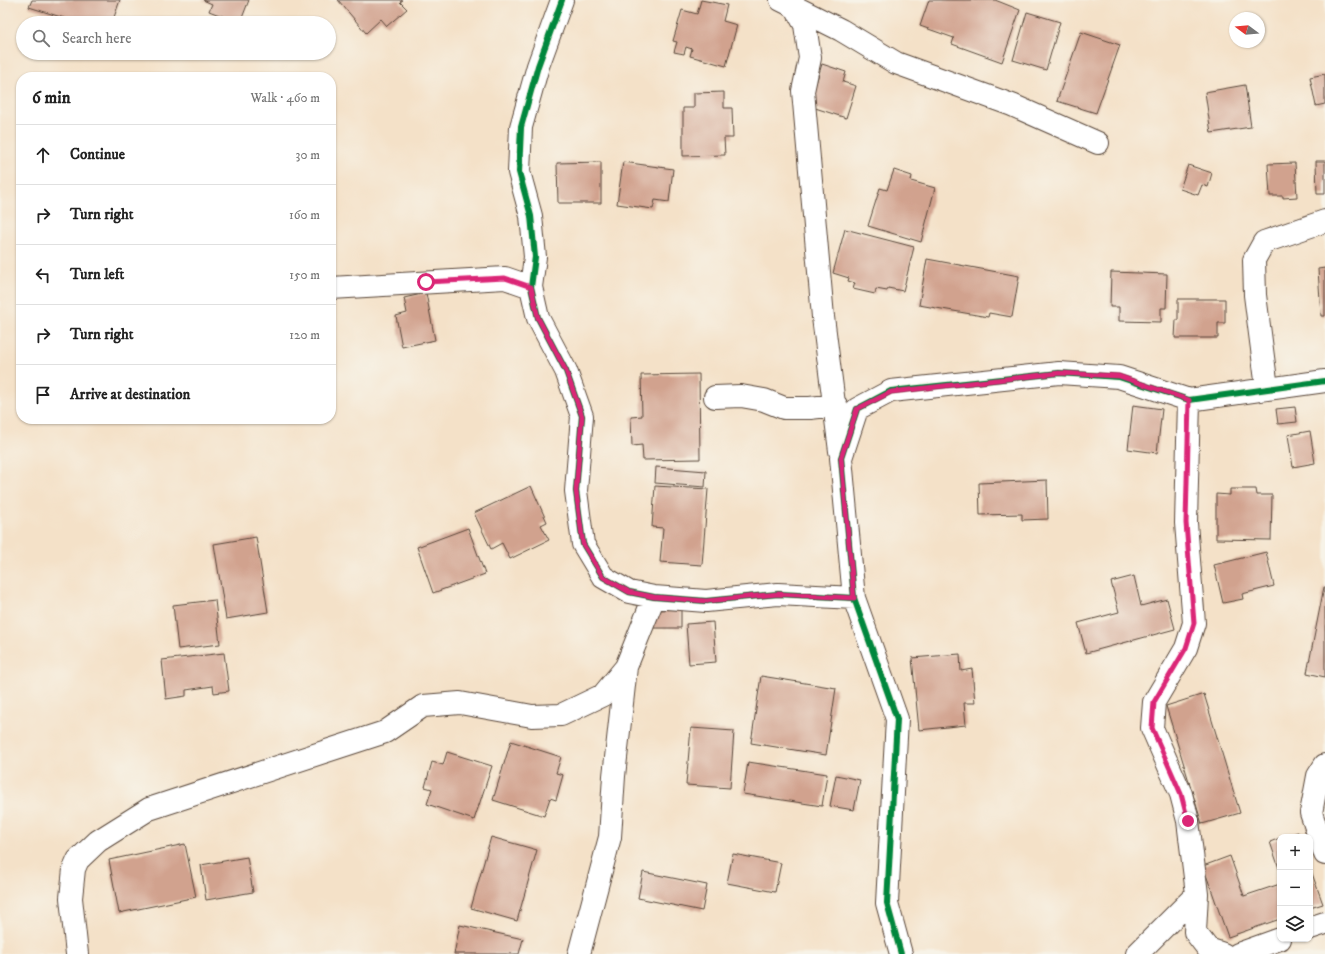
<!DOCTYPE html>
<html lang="en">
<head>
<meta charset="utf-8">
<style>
	:root { --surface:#fff; --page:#f2f2f2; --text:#222; --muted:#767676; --line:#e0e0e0 }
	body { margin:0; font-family:"IM FELL DW Pica",serif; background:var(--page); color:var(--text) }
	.controls { position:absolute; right:12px; bottom:12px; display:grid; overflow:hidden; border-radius:8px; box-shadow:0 1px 3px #0004 }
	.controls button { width:36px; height:36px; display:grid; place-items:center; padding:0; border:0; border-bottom:1px solid var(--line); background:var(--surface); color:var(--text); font:20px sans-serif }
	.compass { position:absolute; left:1229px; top:12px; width:36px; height:36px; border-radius:50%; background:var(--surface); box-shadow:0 1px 3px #0004; rotate:286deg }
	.stop { position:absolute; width:12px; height:12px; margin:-9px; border:3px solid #db2777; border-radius:50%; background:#fff }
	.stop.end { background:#db2777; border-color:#fff; box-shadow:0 1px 4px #0008 }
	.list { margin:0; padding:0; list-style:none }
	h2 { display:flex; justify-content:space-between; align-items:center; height:52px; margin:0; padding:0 16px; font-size:17px }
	h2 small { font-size:13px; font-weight:400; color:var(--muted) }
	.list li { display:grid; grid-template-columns:26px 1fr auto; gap:12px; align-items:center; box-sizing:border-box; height:60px; padding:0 16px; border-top:1px solid var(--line) }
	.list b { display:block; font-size:15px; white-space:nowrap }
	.list em { font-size:13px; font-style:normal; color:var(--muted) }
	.icon { flex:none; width:22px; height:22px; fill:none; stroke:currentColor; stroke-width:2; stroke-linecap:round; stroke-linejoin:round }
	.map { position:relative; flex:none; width:1325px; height:954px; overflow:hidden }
	.search { position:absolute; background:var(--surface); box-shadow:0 1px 3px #0004; left:16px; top:16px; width:320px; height:44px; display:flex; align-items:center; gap:10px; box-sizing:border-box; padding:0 14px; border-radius:22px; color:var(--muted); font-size:15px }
	.panel { position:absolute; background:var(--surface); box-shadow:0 1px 3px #0004; left:16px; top:72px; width:320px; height:352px; border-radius:16px }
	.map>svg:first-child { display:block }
	.building { fill:#d1a28e }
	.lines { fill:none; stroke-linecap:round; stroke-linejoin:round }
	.minor-casing { stroke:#574538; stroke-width:24 }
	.minor { stroke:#fff; stroke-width:22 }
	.cycleway-casing { stroke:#f7f3e8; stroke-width:8 }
	.cycleway { stroke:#00873e; stroke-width:6 }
	.route { stroke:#db2777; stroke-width:5 }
</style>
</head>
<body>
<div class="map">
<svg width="1325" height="954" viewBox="0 0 1325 954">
	<rect width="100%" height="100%" fill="#f7f3e8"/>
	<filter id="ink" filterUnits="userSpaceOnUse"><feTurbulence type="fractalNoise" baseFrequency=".025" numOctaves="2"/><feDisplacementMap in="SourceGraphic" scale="8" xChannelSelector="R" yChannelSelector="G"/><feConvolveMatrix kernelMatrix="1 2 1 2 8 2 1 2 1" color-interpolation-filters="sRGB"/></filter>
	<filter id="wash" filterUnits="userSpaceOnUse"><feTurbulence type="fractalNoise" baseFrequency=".012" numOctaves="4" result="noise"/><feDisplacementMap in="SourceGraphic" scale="16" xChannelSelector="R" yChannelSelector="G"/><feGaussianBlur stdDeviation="0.9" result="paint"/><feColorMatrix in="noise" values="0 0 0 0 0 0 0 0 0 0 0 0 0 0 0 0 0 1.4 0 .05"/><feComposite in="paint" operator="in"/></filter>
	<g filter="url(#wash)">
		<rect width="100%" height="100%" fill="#f4e1c8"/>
		<g id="blocks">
			<path class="building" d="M32 0H120L112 23H80L29 7Z
				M203 0H249L240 23 209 11 212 4Z
				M338 0H403L400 2 407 9 387 26 381 19 366 33Z
				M701 0 727 5 723 21 737 25 726 66 690 56 692 49 686 47 684 54 674 52 677 42 673 41 682 10 697 14Z
				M929 0H995L1020 10 1002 62 952 44 954 38 920 26Z
				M1027 12 1060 22 1046 70 1013 60Z
				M1081 32 1120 45 1096 113 1057 101Z
				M822 64 846 72 843 82 856 86 846 118 809 106Z
				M1325 74V104L1316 106 1310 77Z
				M1245 85 1251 127 1211 133 1205 92Z
				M724 92V108H732L733 138H724L725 155 683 156V108H694V93Z
				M1316 161H1325V194H1317Z
				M601 162V203H558L557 163Z
				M623 162 673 169 669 202 655 200 653 209 617 204Z
				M1295 163 1297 197 1283 198V196H1270L1268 164Z
				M1188 165 1212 173 1208 187 1202 185 1198 195 1180 189Z
				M894 170 912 176 911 181 935 188 921 242 868 226 880 188 887 190Z
				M845 229 914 247 903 291 888 288 887 291 876 289 875 294 853 289 855 283 848 281 849 278 833 273Z
				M927 259 1019 276 1012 317 989 313 988 317 919 305Z
				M1325 268V316H1321L1318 269Z
				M1111 272 1167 274 1166 308H1161V322L1119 321V307H1110Z
				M426 293 435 340 402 347 396 316 407 313 404 298Z
				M1178 299H1225V323H1218V338H1175L1176 320H1178Z
				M699 374 700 459 643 460 642 445 632 446 631 417 642 416 641 375Z
				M1133 405 1162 409 1157 453 1128 449Z
				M1295 407 1297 422 1278 424 1276 409Z
				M1310 431 1315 463 1293 467 1288 435Z
				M656 467 706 471 705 487 655 483Z
				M1047 480 1048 519 1022 520V514L980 515 979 483Z
				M531 486 547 522 541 525 549 540 510 559 502 543 491 549 474 513Z
				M655 486 708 489 702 565 660 562 663 528 652 527Z
				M1230 489H1256L1257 495H1272L1271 540 1216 539V494L1230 495Z
				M468 528 485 574 433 593 417 547Z
				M256 537 268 612 226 619 214 544Z
				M1266 552 1274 586 1242 594 1243 599 1223 603 1214 565Z
				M1134 576 1141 606 1167 599 1175 629 1086 653 1078 623 1119 612 1111 582Z
				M1324 587H1325V677L1307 673Z
				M215 600 220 644 178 649 173 605Z
				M681 609V628H648L659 610Z
				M713 622 716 662 689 664 686 624Z
				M224 653 229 691 214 693 213 686 186 690V696L166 699 162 660Z
				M960 654 961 671 972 669 975 703H964L966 725 919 730 912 658Z
				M761 676 836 688 826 755 751 743Z
				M1204 694 1240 813 1202 824 1166 706Z
				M691 728 734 731 730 788 686 785Z
				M511 741 561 757 556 773 563 775 556 800 550 798 544 816 493 800Z
				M447 752 492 766 474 820 427 804 432 789 425 787 432 762 443 765Z
				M748 762 827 774 822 806 743 794Z
				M836 775 860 780 854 810 830 806Z
				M1298 832 1299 837H1285Z
				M491 837 537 850 517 921 471 908Z
				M1280 838V871L1270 842Z
				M185 844 196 897 119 913 109 860Z
				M733 854 781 863 775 892 727 883Z
				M1230 856 1244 896 1280 884V919L1228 937 1203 866Z
				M247 857 253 892 206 900 201 865Z
				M1310 868 1323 904 1310 908Z
				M643 872 707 885 702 911 638 898Z
				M460 925 523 939 519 954H454Z"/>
		</g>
	</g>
	<g filter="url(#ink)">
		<use href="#blocks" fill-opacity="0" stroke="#574538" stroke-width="1"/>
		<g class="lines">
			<defs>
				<path id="minor" d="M562 0 538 66 521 127 519 172 531 216 535 257 531 287 538 318 566 371 582 416 576 491 583 544 603 577 629 592 654 597 706 601 778 594 854 598
					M781 0 795 7 805 25 810 58 803 91 823 317 840 451
					M795 7 841 30 896 63 1012 105 1098 143
					M331 288 505 278 531 287
					M1267 388 1255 295 1254 260 1264 242 1325 221
					M715 397 741 396 764 400 784 408H810L836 405
					M1189 400 1186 523 1194 623 1186 648 1154 702 1152 728 1181 794 1188 821 1197 894 1195 932 1208 949 1223 954
					M1325 765 1318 776 1311 813 1325 854
					M1310 928 1325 923
					M77 954 71 898 74 869 78 860 98 841 149 809 385 732 423 706 460 703 532 716 561 715 603 695 626 667
					M579 954 610 837 614 776 626 667 654 597
					M901 954 887 903 897 719 854 598 841 458 857 409 891 391 1059 373 1119 377 1189 400 1325 381
					M1137 954 1197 894
					M1238 954 1280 939"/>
			</defs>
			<use href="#minor" class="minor-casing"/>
			<use href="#minor" class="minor"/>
			<defs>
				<path id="cycleway" d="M562 0 538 66 521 127 519 172 531 216 535 257 531 287 538 318 566 371 582 416 576 491 583 544 603 577 629 592 654 597 706 601 778 594 854 598
					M901 954 887 903 897 719 854 598 841 458 857 409 891 391 1059 373 1119 377 1189 400 1325 381"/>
			</defs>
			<use href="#cycleway" class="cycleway-casing"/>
			<use href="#cycleway" class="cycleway"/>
		</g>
	</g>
	<g class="lines" filter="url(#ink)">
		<path class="route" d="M426 282 505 278 531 287 538 318 566 371 582 416 576 491 583 544 603 577 629 592 654 597 706 601 778 594 854 598 841 458 857 409 891 392 1059 373 1119 376 1189 400 1186 523 1194 623 1186 648 1154 702 1152 728 1181 794 1188 821"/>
	</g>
</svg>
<div class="controls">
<button>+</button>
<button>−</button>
<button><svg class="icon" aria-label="layers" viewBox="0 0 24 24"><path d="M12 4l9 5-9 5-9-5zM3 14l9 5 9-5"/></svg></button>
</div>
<svg class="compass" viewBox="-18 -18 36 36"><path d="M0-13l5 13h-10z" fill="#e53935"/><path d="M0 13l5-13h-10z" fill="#767676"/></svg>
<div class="stop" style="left:426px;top:282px"></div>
<div class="stop end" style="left:1188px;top:821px"></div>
<div class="search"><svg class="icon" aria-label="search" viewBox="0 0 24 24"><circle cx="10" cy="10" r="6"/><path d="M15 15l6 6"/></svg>Search here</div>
<section class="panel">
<h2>6 min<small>Walk · 460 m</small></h2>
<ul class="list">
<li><svg class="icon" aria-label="ahead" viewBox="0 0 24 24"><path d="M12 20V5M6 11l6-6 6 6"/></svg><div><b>Continue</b></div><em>30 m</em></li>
<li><svg class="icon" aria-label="right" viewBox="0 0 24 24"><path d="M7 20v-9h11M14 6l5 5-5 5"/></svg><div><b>Turn right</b></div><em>160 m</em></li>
<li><svg class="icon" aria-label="left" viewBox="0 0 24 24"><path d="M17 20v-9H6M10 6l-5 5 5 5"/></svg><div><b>Turn left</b></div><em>150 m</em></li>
<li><svg class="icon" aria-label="right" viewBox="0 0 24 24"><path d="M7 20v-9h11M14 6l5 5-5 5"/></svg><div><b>Turn right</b></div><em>120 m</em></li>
<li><svg class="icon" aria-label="arrive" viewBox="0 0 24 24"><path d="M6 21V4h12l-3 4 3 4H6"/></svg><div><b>Arrive at destination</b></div></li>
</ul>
</section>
</div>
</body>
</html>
